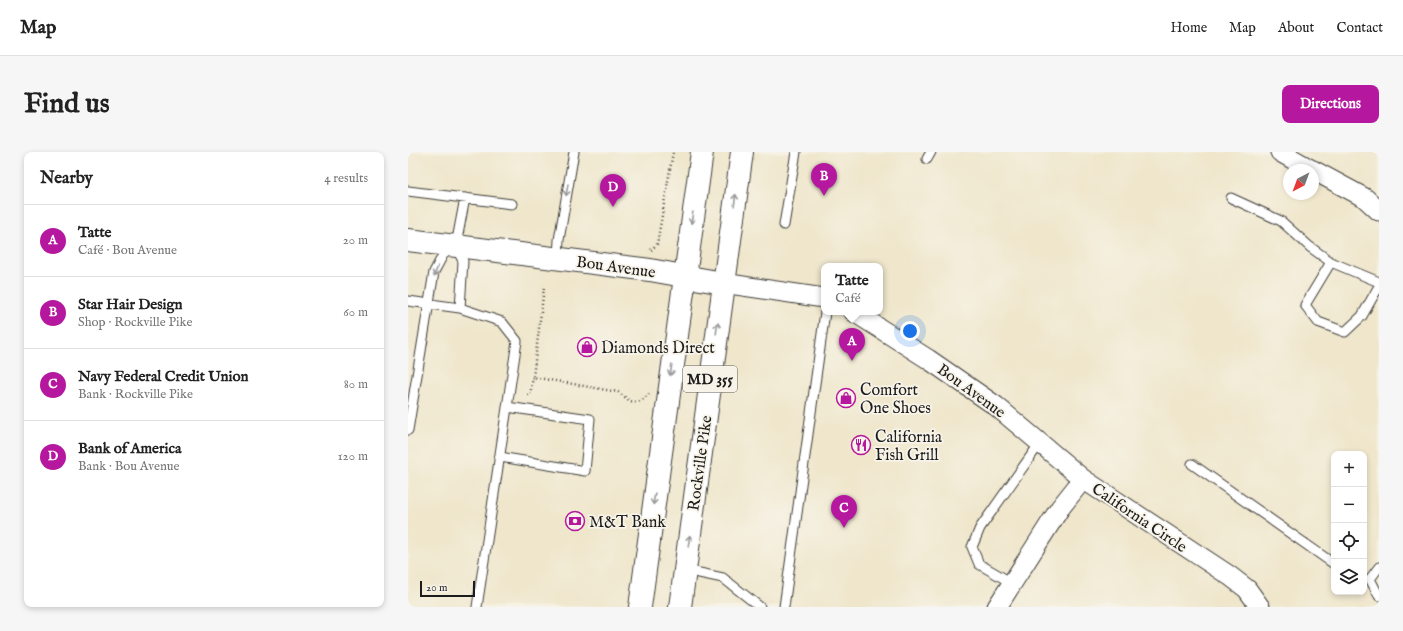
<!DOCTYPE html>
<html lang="en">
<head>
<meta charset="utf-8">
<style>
	:root { --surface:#fff; --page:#f6f6f6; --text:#222; --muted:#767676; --line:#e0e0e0; --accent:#b5179e }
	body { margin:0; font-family:"IM FELL English",serif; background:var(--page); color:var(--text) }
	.controls { position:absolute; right:12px; bottom:12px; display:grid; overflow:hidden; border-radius:8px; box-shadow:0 2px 6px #0003 }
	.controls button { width:36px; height:36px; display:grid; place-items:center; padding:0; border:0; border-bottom:1px solid var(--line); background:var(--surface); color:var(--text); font:20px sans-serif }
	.compass { position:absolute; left:875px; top:12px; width:36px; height:36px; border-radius:50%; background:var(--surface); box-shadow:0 2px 6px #0003; rotate:221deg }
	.scale { position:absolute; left:12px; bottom:10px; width:55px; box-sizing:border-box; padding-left:4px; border:2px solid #1c1c1c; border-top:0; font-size:11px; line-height:14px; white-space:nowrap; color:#1c1c1c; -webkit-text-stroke:3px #f7f3e8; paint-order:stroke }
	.you { position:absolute; left:502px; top:179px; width:14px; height:14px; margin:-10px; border:3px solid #fff; border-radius:50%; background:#1a73e8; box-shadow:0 0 0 6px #1a73e833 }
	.badge { display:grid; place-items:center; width:26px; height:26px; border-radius:50%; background:var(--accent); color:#fff; font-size:13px; font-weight:700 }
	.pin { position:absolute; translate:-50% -33px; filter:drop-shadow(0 1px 2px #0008) }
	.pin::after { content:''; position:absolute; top:21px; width:14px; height:12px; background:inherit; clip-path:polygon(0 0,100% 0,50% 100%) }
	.popup { position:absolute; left:413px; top:111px; width:62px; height:52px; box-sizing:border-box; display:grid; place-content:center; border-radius:8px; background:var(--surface); filter:drop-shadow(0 1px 3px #0005); font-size:13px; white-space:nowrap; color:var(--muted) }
	.popup b { font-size:15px; color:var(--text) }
	.popup::after { content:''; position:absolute; left:50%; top:100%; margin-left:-8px; border:8px solid transparent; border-top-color:var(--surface) }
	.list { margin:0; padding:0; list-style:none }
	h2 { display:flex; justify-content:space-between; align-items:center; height:52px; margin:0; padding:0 16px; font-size:17px }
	h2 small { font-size:13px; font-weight:400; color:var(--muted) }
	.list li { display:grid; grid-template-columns:26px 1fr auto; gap:12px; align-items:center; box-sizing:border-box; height:72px; padding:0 16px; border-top:1px solid var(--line) }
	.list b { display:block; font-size:15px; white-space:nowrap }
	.list p { margin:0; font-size:13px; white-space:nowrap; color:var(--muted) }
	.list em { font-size:13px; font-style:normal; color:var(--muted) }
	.icon { flex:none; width:22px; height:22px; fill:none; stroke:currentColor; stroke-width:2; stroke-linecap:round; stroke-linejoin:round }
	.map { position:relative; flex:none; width:971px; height:455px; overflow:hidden; border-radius:8px }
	header { display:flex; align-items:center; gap:24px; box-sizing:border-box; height:56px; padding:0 20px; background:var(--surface); border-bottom:1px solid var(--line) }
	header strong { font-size:19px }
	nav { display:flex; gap:22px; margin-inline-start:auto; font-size:14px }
	.intro { display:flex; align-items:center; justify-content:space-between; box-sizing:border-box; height:96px; padding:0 24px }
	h1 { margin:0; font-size:28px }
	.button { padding:10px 18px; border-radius:8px; background:var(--accent); color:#fff; font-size:14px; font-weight:700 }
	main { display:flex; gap:24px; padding:0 24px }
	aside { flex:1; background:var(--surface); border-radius:8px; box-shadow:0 2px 6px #0003 }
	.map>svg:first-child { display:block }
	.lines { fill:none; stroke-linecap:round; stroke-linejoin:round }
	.lane-casing { stroke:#3c3a36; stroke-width:11 }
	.street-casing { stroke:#3c3a36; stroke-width:21 }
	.secondary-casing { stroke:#3c3a36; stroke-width:24 }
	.primary-casing { stroke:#3c3a36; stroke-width:24 }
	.path { stroke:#3c3a36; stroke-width:2.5; stroke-dasharray:1 3; stroke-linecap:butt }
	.lane { stroke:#fff; stroke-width:9 }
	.street { stroke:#fff; stroke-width:19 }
	.secondary { stroke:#fff; stroke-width:22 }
	.primary { stroke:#fff; stroke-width:22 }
	.oneway { stroke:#999 }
	.labels { text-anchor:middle; stroke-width:3.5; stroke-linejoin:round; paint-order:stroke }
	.shield { fill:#f7f3e8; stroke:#5e5c59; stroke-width:1 }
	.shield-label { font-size:15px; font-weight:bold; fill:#1c1c1c }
	.street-label { font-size:16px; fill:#1c1c1c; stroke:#f7f3e8 }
	.poi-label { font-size:16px; fill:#1c1c1c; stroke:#f7f3e8; text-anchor:start }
</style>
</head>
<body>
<header>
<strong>Map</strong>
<nav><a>Home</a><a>Map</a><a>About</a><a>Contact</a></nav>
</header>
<div class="intro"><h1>Find us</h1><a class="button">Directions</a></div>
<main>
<aside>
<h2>Nearby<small>4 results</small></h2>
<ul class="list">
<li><span class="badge">A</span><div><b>Tatte</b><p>Café · Bou Avenue</p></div><em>20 m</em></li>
<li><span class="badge">B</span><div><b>Star Hair Design</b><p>Shop · Rockville Pike</p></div><em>60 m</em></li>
<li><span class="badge">C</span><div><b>Navy Federal Credit Union</b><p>Bank · Rockville Pike</p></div><em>80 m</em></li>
<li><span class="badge">D</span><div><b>Bank of America</b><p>Bank · Bou Avenue</p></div><em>120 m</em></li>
</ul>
</aside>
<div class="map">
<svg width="971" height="455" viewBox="0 0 971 455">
	<rect width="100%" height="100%" fill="#f7f3e8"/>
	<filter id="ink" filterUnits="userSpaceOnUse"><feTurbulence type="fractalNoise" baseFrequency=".025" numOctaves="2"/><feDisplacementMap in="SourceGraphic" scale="8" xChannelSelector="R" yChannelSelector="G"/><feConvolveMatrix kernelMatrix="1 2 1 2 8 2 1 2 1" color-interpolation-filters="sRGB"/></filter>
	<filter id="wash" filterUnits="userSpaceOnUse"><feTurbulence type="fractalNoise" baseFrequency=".012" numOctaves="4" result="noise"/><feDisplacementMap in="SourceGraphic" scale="16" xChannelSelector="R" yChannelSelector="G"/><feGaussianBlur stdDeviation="0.9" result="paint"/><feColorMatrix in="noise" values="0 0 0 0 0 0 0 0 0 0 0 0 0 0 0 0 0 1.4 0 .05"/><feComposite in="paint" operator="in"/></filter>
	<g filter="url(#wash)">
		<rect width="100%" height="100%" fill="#efe6cb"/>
	</g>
	<g filter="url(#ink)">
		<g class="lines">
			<defs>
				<path id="lane" d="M519 7 523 0
					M0 39 104 52
					M823 46 873 69 902 95 923 110 971 130
					M376 73 388 0
					M48 95 55 109 52 156
					M150 106 151 88 166 0
					M923 110 897 153 910 170 937 180 954 164 971 134
					M0 149 52 156 94 170 109 189 69 455
					M0 278 26 120 35 103 48 93 57 46
					M92 305 177 319 182 267 99 255
					M784 312 926 412
					M971 415 962 427 971 444
					M277 418 315 426 352 455
					M604 431 571 412 564 395 572 376 632 291
					M376 455 417 160"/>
				<path id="street" d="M872 0 904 18
					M905 18 957 46 971 59
					M315 131 416 146
					M446 160 520 207 588 254 675 327 822 424 839 437 852 455
					M589 455 652 356 675 327"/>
				<path id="secondary" d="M0 88 242 118 315 131"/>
				<path id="primary" d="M232 455 294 0
					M272 455 334 0"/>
			</defs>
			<use href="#lane" class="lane-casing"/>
			<use href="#street" class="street-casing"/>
			<use href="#secondary" class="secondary-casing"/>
			<use href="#primary" class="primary-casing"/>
			<path class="path" d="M243 98 249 92 265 0
				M136 136 125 225 210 240 222 249 227 250 233 249 241 242
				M119 243H122L125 225"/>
			<use href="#lane" class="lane"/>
			<use href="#street" class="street"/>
			<use href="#secondary" class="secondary"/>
			<use href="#primary" class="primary"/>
		</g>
		<defs><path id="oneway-shaft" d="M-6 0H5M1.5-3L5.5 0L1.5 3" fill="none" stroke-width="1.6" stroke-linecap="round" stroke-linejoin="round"/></defs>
		<g class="oneway">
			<use href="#oneway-shaft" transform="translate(159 38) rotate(99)"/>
			<use href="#oneway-shaft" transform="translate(327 48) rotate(-82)"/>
			<use href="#oneway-shaft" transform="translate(284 66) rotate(98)"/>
			<use href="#oneway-shaft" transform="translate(28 119) rotate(112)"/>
			<use href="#oneway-shaft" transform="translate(309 176) rotate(-82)"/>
			<use href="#oneway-shaft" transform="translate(263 218) rotate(98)"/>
			<use href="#oneway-shaft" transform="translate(246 347) rotate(98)"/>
			<use href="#oneway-shaft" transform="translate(281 389) rotate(-82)"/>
		</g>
	</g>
	<defs>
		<symbol id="shop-ring" viewBox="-11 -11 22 22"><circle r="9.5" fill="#f7f3e8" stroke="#b5179e" stroke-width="1.5"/><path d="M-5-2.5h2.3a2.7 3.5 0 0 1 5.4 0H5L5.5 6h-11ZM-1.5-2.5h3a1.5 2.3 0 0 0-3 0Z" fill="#b5179e"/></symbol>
		<symbol id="restaurant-ring" viewBox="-11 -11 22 22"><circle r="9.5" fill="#f7f3e8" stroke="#b5179e" stroke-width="1.5"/><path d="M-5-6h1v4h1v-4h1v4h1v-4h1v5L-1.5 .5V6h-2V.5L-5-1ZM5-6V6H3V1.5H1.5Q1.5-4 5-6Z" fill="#b5179e"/></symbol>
		<symbol id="bank-ring" viewBox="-11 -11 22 22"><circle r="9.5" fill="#f7f3e8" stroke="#b5179e" stroke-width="1.5"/><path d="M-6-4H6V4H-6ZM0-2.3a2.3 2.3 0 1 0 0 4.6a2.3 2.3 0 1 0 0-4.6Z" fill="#b5179e"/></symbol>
	</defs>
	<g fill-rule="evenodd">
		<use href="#shop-ring" x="168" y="184" width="22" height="22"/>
		<use href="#shop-ring" x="427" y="235" width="22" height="22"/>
		<use href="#restaurant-ring" x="442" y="282" width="22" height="22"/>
		<use href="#bank-ring" x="156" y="358" width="22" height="22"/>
	</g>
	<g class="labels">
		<rect class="shield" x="275" y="214" width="54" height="26" rx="3"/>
		<g class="shield-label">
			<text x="302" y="232">MD 355</text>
		</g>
		<g class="street-label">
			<text transform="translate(208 114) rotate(8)" y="6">Bou Avenue</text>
			<text transform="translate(564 238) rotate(36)" y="6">Bou Avenue</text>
			<text transform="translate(291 311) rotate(-82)" y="6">Rockville Pike</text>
			<text transform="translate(732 365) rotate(34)" y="6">California Circle</text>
		</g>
		<g class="poi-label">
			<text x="193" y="201">Diamonds Direct</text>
			<text x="452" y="243">Comfort<tspan x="452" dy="18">One Shoes</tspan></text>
			<text x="467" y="290">California<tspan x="467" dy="18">Fish Grill</tspan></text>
			<text x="181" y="375">M&amp;T Bank</text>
		</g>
	</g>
</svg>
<div class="controls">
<button>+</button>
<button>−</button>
<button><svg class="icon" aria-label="locate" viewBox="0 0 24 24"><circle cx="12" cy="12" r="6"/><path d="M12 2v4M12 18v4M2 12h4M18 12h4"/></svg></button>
<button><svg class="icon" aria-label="layers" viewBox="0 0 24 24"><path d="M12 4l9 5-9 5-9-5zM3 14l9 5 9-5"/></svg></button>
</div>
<svg class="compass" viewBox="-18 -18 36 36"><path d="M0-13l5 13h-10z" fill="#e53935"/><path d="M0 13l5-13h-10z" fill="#767676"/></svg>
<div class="scale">20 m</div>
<div class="you"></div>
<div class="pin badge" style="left:444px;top:209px">A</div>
<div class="popup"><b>Tatte</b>Café</div>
<div class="pin badge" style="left:416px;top:44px">B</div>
<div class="pin badge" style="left:436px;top:376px">C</div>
<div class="pin badge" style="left:205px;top:55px">D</div>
</div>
</main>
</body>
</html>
